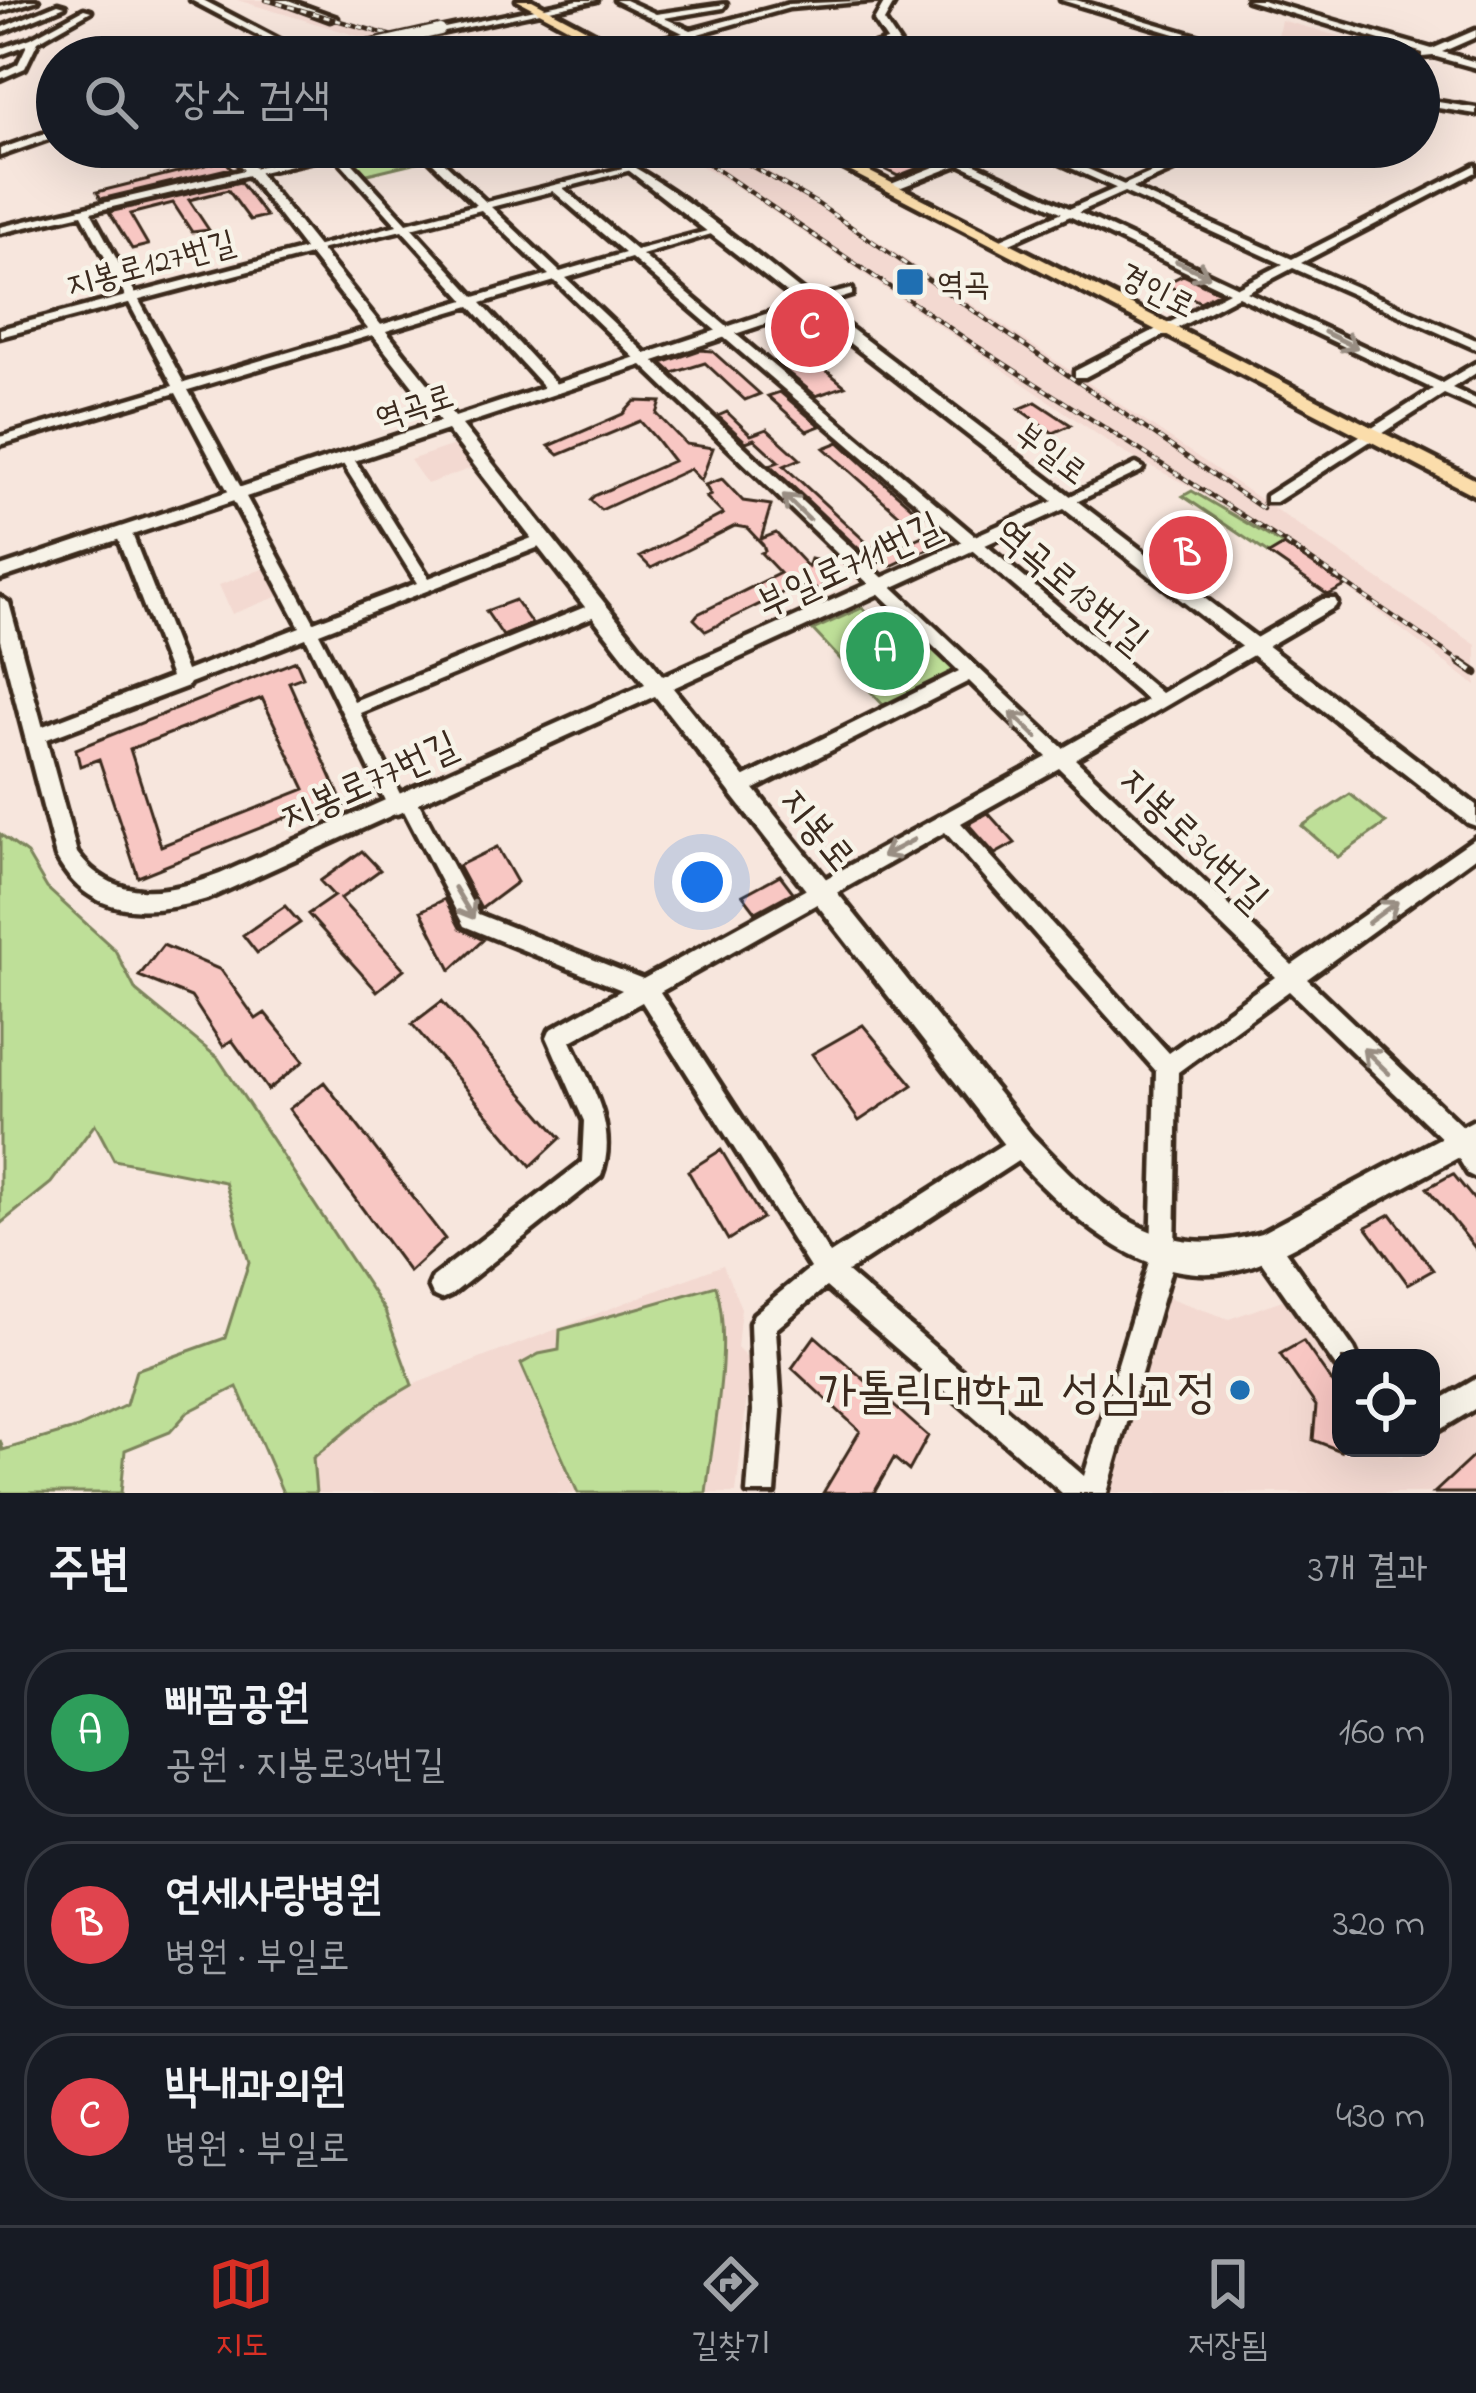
<!DOCTYPE html>
<html lang="ko">
<head>
<meta charset="utf-8">
<style>
	:root { --surface:#171b24; --page:#20242c; --text:#f1f3f6; --muted:#9ea1a6; --line:#363941; --accent:#d93025 }
	body { margin:0; font-family:"Indie Flower","Poor Story",sans-serif; background:var(--page); color:var(--text) }
	.controls { position:absolute; right:36px; bottom:36px; display:grid; overflow:hidden; border-radius:24px; box-shadow:0 12px 48px #0002 }
	.controls button { width:108px; height:108px; display:grid; place-items:center; padding:0; border:0; border-bottom:3px solid var(--line); background:var(--surface); color:var(--text); font:60px sans-serif }
	.you { position:absolute; left:702px; top:882px; width:42px; height:42px; margin:-30px; border:9px solid #fff; border-radius:50%; background:#1a73e8; box-shadow:0 0 0 18px #1a73e833 }
	.badge { display:grid; place-items:center; width:78px; height:78px; border-radius:50%; background:var(--accent); color:#fff; font-size:39px; font-weight:700 }
	.pin { position:absolute; translate:-50% -50%; border:6px solid #fff; box-shadow:0 3px 12px #0006 }
	.list { margin:0; padding:0; list-style:none }
	h2 { display:flex; justify-content:space-between; align-items:center; height:156px; margin:0; padding:0 48px; font-size:51px }
	h2 small { font-size:39px; font-weight:400; color:var(--muted) }
	.list li { display:grid; grid-template-columns:78px 1fr auto; gap:36px; align-items:center; box-sizing:border-box; height:168px; margin:0 24px 24px; padding:0 24px; border:3px solid var(--line); border-radius:48px }
	.list b { display:block; font-size:45px; white-space:nowrap }
	.list p { margin:0; font-size:39px; white-space:nowrap; color:var(--muted) }
	.list em { font-size:39px; font-style:normal; color:var(--muted) }
	.icon { flex:none; width:66px; height:66px; fill:none; stroke:currentColor; stroke-width:2; stroke-linecap:round; stroke-linejoin:round }
	.map { position:relative; flex:none; width:1476px; height:1493px; overflow:hidden }
	.search { position:absolute; background:var(--surface); box-shadow:0 12px 48px #0002; left:36px; right:36px; top:36px; height:132px; display:flex; align-items:center; gap:30px; box-sizing:border-box; padding:0 42px; border-radius:66px; color:var(--muted); font-size:45px }
	.sheet { height:732px; background:var(--surface) }
	nav { display:flex; justify-content:space-around; align-items:center; box-sizing:border-box; height:168px; border-top:3px solid var(--line); background:var(--surface); font-size:33px; color:var(--muted) }
	nav a { display:grid; justify-items:center; gap:6px }
	nav .on { color:var(--accent) }
	.map>svg:first-child { display:block }
	.built { fill:#f3d9d1 }
	.green { fill:#bedf98; stroke:#7c845b; stroke-width:3 }
	.building { fill:#f8c7c3; stroke:#3b2a1e; stroke-width:3; fill-rule:evenodd }
	.lines { fill:none; stroke-linecap:round; stroke-linejoin:round }
	.minor-casing { stroke:#3b2a1e; stroke-width:9 }
	.tertiary-casing { stroke:#3b2a1e; stroke-width:9 }
	.primary-casing { stroke:#3b2a1e; stroke-width:9 }
	.minor { fill:#f7f3e8; fill-rule:evenodd }
	.tertiary { fill:#f7f3e8; fill-rule:evenodd }
	.primary { fill:#fbddab; fill-rule:evenodd }
	.rail-far1-casing { stroke:#3b2a1e; stroke-width:4.5 }
	.rail-casing { stroke:#3b2a1e; stroke-width:9 }
	.rail-far1 { stroke:#f7f3e8; stroke-width:3; stroke-dasharray:6; stroke-linecap:butt }
	.rail { stroke:#f7f3e8; stroke-width:4.5; stroke-dasharray:15; stroke-linecap:butt }
	.tertiary-bridge-casing { stroke:#3b2a1e; stroke-width:15; stroke-linecap:butt }
	.tertiary-bridge { stroke:#f7f3e8; stroke-width:10 }
	.oneway { stroke:#998e83 }
	.poi-dot { fill:#1f6fb2; stroke:#f7f3e8; stroke-width:4.5 }
	.labels { text-anchor:middle; stroke-width:9; stroke-linejoin:round; paint-order:stroke }
	.far-street-label { font-size:33px; fill:#3b2a1e; stroke:#f7f3e8 }
	.far-poi-label { font-size:33px; fill:#3b2a1e; stroke:#f7f3e8; text-anchor:start }
	.street-label { font-size:39px; fill:#3b2a1e; stroke:#f7f3e8 }
	.near-poi-label { font-size:48px; fill:#3b2a1e; stroke:#f7f3e8; text-anchor:end }
</style>
</head>
<body>
<div class="map">
<svg width="1476" height="1493" viewBox="0 0 1476 1493">
	<rect width="100%" height="100%" fill="#f7e6dd"/>
	<filter id="ink" filterUnits="userSpaceOnUse"><feTurbulence type="fractalNoise" baseFrequency=".00833" numOctaves="2"/><feDisplacementMap in="SourceGraphic" scale="24" xChannelSelector="R" yChannelSelector="G"/><feConvolveMatrix kernelMatrix="1 2 1 2 8 2 1 2 1" color-interpolation-filters="sRGB"/></filter>
	<g filter="url(#ink)">
		<path class="built" d="M237 0H272L472 57H429Z
			M1281 20 1398 53 1399 55 1292 57 1296 53 1270 45 1277 41Z
			M669 147H730L893 251 1476 645V686L1317 565 1191 487 1123 452 743 191Z
			M454 445 472 468 427 484 410 460Z
			M268 567 282 595 232 614 219 585Z
			M723 1265 741 1308 737 1348 751 1362 736 1493H316L313 1459 378 1405 412 1385Z
			M1164 1296 1229 1319 1291 1297 1341 1370V1448H1394L1401 1457 1416 1448H1431V1438L1476 1410V1493H1111Z"/>
		<path class="green" d="M357 147H422L434 158 359 176 336 152Z
			M1192 491 1284 545 1269 554 1183 496Z
			M862 608 885 630 906 621 959 672 886 708 813 630Z
			M1350 794 1386 823 1338 857 1302 826Z
			M0 834 27 854 47 888 115 950 136 991 218 1058 385 1311 412 1385 378 1405 313 1458 316 1493H283L237 1387 188 1412 170 1432 125 1450 121 1493H0V1440L3 1450 78 1428 126 1405 136 1370 225 1338 249 1262 225 1182 114 1160 95 1124 51 1183 0 1224Z
			M716 1286C733 1345 713 1432 706 1493H578L521 1364 539 1354 559 1350 560 1330Z"/>
		<path class="building" d="M841 147H916L941 159 898 176Z
			M225 160 231 168 101 199 97 192Z
			M240 182 266 216 250 220 228 190 189 200 209 230 192 232 173 203 130 214 148 245 132 249 109 212Z
			M1183 275 1219 292 1200 302 1165 284Z
			M700 350 712 351 760 394 745 400 705 363 673 373 662 363Z
			M804 352 845 386 816 396 775 362Z
			M780 392 820 426 807 431 768 396Z
			M635 401 661 402 657 414 686 444 713 448 701 481 690 469 601 510 590 500 594 496 673 461 656 439 640 421 559 455 549 446 623 414Z
			M1036 402 1071 425 1053 433 1019 409Z
			M727 412 751 435 767 429 800 459 784 466 880 555 940 528 951 538 891 566 885 560 875 564 770 465 779 462 754 439 746 442 718 416Z
			M839 442 874 474 919 513 904 519 824 448Z
			M722 479 743 501 771 505 761 539 776 533 808 567 811 559 829 563 821 590 796 586 706 631 694 619 698 614 780 573 761 553 765 551 763 545 747 528 735 526 651 568 640 557 723 514 706 497 711 495 705 485Z
			M1191 539 1214 556 1185 571 1162 553Z
			M1284 545 1345 586 1328 595 1269 554Z
			M515 600 532 624 503 636 486 611Z
			M296 661 303 677 289 682 344 806 319 816 315 806 138 877 99 759 80 766 76 749ZM262 698 305 789 161 846 130 749Z
			M988 813 1015 843 995 854 968 824Z
			M497 847 517 882 481 909 458 866Z
			M362 851 380 870 340 899 404 969 377 991 308 914 334 896 320 881Z
			M780 875 793 892 756 912 743 895Z
			M445 899 460 928 483 940 451 970 421 911Z
			M285 906 300 923 257 953 243 935Z
			M163 945 221 970 256 1019 265 1013 304 1061 268 1090 232 1040 223 1046 191 997 139 976Z
			M442 1001 561 1138 531 1166 412 1024Z
			M863 1025 913 1085 859 1121 812 1054Z
			M324 1082 445 1239 409 1272 289 1109Z
			M721 1150 762 1218 728 1240 688 1171Z
			M1453 1174 1476 1202V1249L1427 1188Z
			M1391 1214 1433 1270 1408 1284 1366 1227Z
			M815 1336 928 1436 909 1471 894 1458 874 1493H823L860 1431 792 1368Z
			M1303 1341 1341 1395V1451L1313 1440 1316 1406 1280 1354Z
			M1476 1454V1493H1434Z"/>
		<g class="lines">
			<defs>
				<path id="minor" d="M26 0H38L0 12V7Z
					M276 0H288L337 18 330 20Z
					M615 0H625L656 14 726 4 723 8 664 18 691 30 789 4 882 0 789 8 698 34 746 57H735L690 36 620 54V50L683 33Z
					M58 4 65 6 0 33V28Z
					M84 9 91 11 38 41 25 68 0 79V73L18 64 27 45 0 55V49L31 38Z
					M893 39 896 44 850 57H837Z
					M1226 45 1233 47 1215 57H1204Z
					M327 147H362L343 153 407 223 476 205 417 147H428L486 202 635 165V169L563 188 636 250 718 228V232L642 255 1161 693 1323 599H1335L1337 603 1335 607 1075 759 1292 965 1476 837V856L1307 979 1469 1133 1476 1144V1178L1468 1174 1453 1149 1289 991 1178 1072 1175 1255 1107 1493H1062L826 1287 776 1329 781 1411 775 1493H747L753 1411 750 1323 754 1314 810 1268 642 1002 571 1041C591 1085 619 1128 601 1176L451 1295 442 1299 433 1295 429 1286 433 1277 582 1162 584 1121 547 1037 550 1030 622 990 464 926 404 811 397 814 390 811 306 638 190 683 188 686 42 741H30L27 736 30 731 171 677 116 534 119 531H129L132 534 186 671 300 627 176 393 0 445V437L173 386 82 214 0 233V227L330 150ZM334 155 397 225 311 248V252L402 230 465 300 184 383 91 212ZM553 191 625 253 560 272 491 207ZM481 210 549 275 475 297 412 228ZM631 258 1147 700 1063 748 566 278ZM555 281 959 671 731 784 729 789 731 794H745L969 681 1047 757 643 979 478 914 415 796 408 793 401 796 360 713 602 613 604 609 602 605H590L354 701 319 633 547 544 550 540 542 535 537 536 429 578 352 456H342L340 459 417 583 314 622 188 390 470 306 549 393H559V387L481 303ZM1059 768 1275 977 1169 1053 961 823ZM945 832 1156 1071 1151 1255 1084 1476 847 1272 1030 1153 1034 1145 1030 1137 1022 1133 1014 1137 830 1254 660 992Z
					M927 147H940L961 157 987 147H1001L969 161 1238 287 1283 264 1025 147H1038L1292 259 1476 165V172L1301 263 1476 340V349L1293 268 1247 292 1442 383 1476 363V373L1452 388 1476 399V408L1444 394 1276 502H1266V496L1433 389 1238 296 1085 377H1075V371L1229 292 960 164 894 190H886V186L952 160Z
					M1136 464 1143 468 1141 471 1072 504H1062L1060 501Z
					M1266 1234 1275 1237 1354 1349 1358 1358H1341V1370L1336 1367 1257 1255 1254 1246 1257 1237Z
					M1476 1379V1408L1431 1435V1405Z"/>
				<path id="tertiary" d="M191 0H203L312 57H299Z
					M578 0H597L440 33 435 30Z
					M886 0H896L884 21 908 57H898L874 21Z
					M1061 0H1076L1268 57H1252Z
					M1247 0H1262L1432 49 1476 30V37L1442 52 1476 62V68L1433 56 1423 57V53Z
					M369 43 372 48 338 57H321Z
					M1419 99 1476 108V114L1419 105Z
					M57 129V136L0 156V149Z
					M226 147H238L455 417 799 303 627 169 578 147C633 147 763 262 812 299L852 289V295L820 305 1476 805V826L1468 823 1064 509 673 688 1032 1135C1101 1207 1155 1264 1261 1233L1476 1119V1148C1430 1173 1384 1198 1339 1222 1304 1241 1269 1264 1230 1271 1141 1287 1067 1213 1012 1155L655 696 207 899C148 916 89 919 56 857L0 640V597L9 603 77 853C115 904 167 894 220 874L645 684 447 430 0 579V567L440 421 310 255 0 337V329L305 249ZM807 310 1053 501 663 676 462 425Z
					M1209 147H1225L1003 246 992 243Z"/>
				<path id="primary" d="M517 0H532L639 57H623Z
					M803 147H821L1476 480V496Z"/>
			</defs>
			<use href="#minor" class="minor-casing"/>
			<use href="#tertiary" class="tertiary-casing"/>
			<use href="#primary" class="primary-casing"/>
			<use href="#minor" class="minor"/>
			<use href="#tertiary" class="tertiary"/>
			<use href="#primary" class="primary"/>
			<defs>
				<path id="rail-far1" d="M266 0 466 57
					M684 147 975 345 1295 549 1465 665
					M718 147 818 204 1263 509"/>
				<path id="rail" d="M1460 662 1476 673"/>
			</defs>
			<use href="#rail-far1" class="rail-far1-casing"/>
			<use href="#rail" class="rail-casing"/>
			<use href="#rail-far1" class="rail-far1"/>
			<use href="#rail" class="rail"/>
			<defs>
				<path id="tertiary-bridge" d="M369 46 440 30"/>
			</defs>
			<use href="#tertiary-bridge" class="tertiary-bridge-casing"/>
			<use href="#tertiary-bridge" class="tertiary-bridge"/>
		</g>
		<defs><path id="oneway-shaft" d="M-6 0H5M1.5-3L5.5 0L1.5 3" fill="none" stroke-width="1.6" stroke-linecap="round" stroke-linejoin="round" transform="scale(3)"/></defs>
		<g class="oneway">
			<use href="#oneway-shaft" transform="translate(1193 269) rotate(25)"/>
			<use href="#oneway-shaft" transform="translate(1341 340) rotate(26)"/>
			<use href="#oneway-shaft" transform="translate(796 507) rotate(-136)"/>
			<use href="#oneway-shaft" transform="translate(1024 725) rotate(-136)"/>
			<use href="#oneway-shaft" transform="translate(898 848) rotate(152)"/>
			<use href="#oneway-shaft" transform="translate(464 903) rotate(59)"/>
			<use href="#oneway-shaft" transform="translate(1383 912) rotate(-36)"/>
			<use href="#oneway-shaft" transform="translate(1376 1061) rotate(-136)"/>
		</g>
	</g>
	<g class="poi-dot">
		<rect x="895" y="267" width="30" height="30" rx="6"/>
		<circle cx="1240" cy="1390" r="12"/>
	</g>
	<g class="labels">
		<g class="far-street-label">
			<text transform="translate(150 262) rotate(-15)" y="12">지봉로127번길</text>
			<text transform="translate(1158 289) rotate(27)" y="12">경인로</text>
			<text transform="translate(414 405) rotate(-18)" y="12">역곡로</text>
			<text transform="translate(1052 452) rotate(37)" y="12">부일로</text>
		</g>
		<g class="far-poi-label">
			<text x="937" y="294">역곡</text>
		</g>
		<g class="street-label">
			<text transform="translate(848 563) rotate(-25)" y="14">부일로711번길</text>
			<text transform="translate(1073 585) rotate(40)" y="14">역곡로13번길</text>
			<text transform="translate(368 779) rotate(-24)" y="14">지봉로77번길</text>
			<text transform="translate(819 828) rotate(51)" y="14">지봉로</text>
			<text transform="translate(1195 838) rotate(44)" y="14">지봉로34번길</text>
		</g>
		<g class="near-poi-label">
			<text x="1216" y="1407">가톨릭대학교 성심교정</text>
		</g>
	</g>
</svg>
<div class="controls">
<button><svg class="icon" aria-label="locate" viewBox="0 0 24 24"><circle cx="12" cy="12" r="6"/><path d="M12 2v4M12 18v4M2 12h4M18 12h4"/></svg></button>
</div>
<div class="you"></div>
<div class="pin badge" style="left:885px;top:651px;background:#2e9e5b">A</div>
<div class="pin badge" style="left:1188px;top:555px;background:#e0444e">B</div>
<div class="pin badge" style="left:810px;top:328px;background:#e0444e">C</div>
<div class="search"><svg class="icon" aria-label="search" viewBox="0 0 24 24"><circle cx="10" cy="10" r="6"/><path d="M15 15l6 6"/></svg>장소 검색</div>
</div>
<section class="sheet">
<h2>주변<small>3개 결과</small></h2>
<ul class="list">
<li><span class="badge" style="background:#2e9e5b">A</span><div><b>빼꼼공원</b><p>공원 · 지봉로34번길</p></div><em>160 m</em></li>
<li><span class="badge" style="background:#e0444e">B</span><div><b>연세사랑병원</b><p>병원 · 부일로</p></div><em>320 m</em></li>
<li><span class="badge" style="background:#e0444e">C</span><div><b>박내과의원</b><p>병원 · 부일로</p></div><em>430 m</em></li>
</ul>
</section>
<nav>
<a class="on"><svg class="icon" aria-label="map" viewBox="0 0 24 24"><path d="M3 6l6-2 6 2 6-2v14l-6 2-6-2-6 2zM9 4v14M15 6v14"/></svg>지도</a>
<a><svg class="icon" aria-label="directions" viewBox="0 0 24 24"><path d="M12 3l9 9-9 9-9-9zM9 14v-3h6M13 9l2 2-2 2"/></svg>길찾기</a>
<a><svg class="icon" aria-label="saved" viewBox="0 0 24 24"><path d="M7 4h10v16l-5-4-5 4z"/></svg>저장됨</a>
</nav>
</body>
</html>
